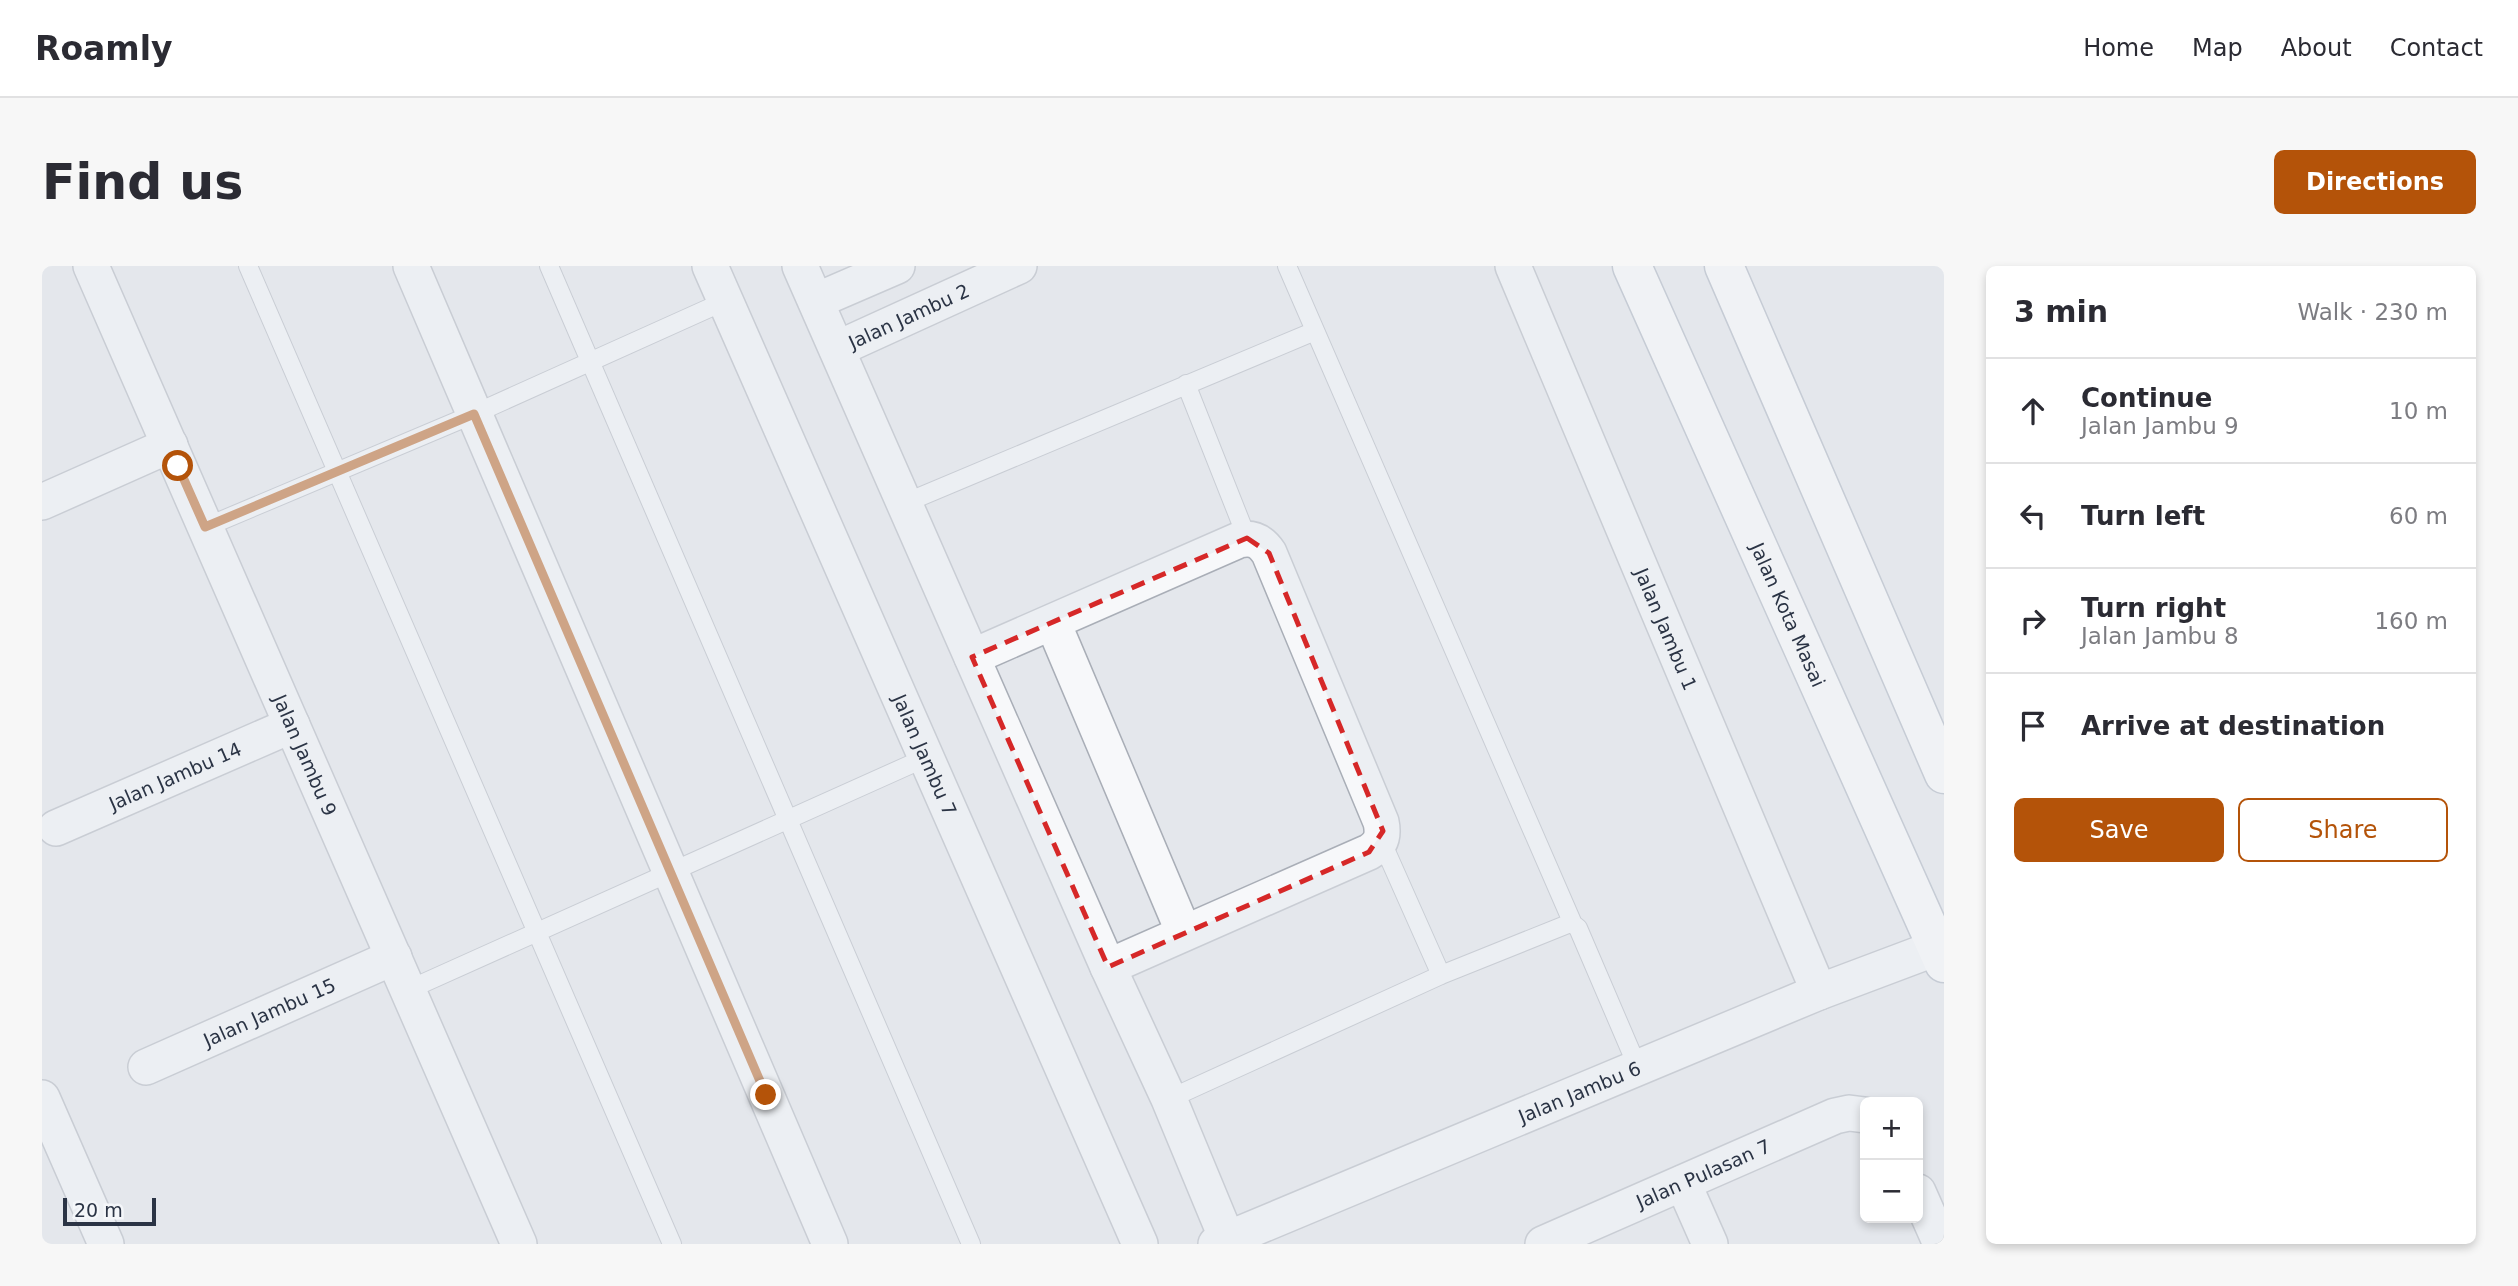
<!DOCTYPE html>
<html lang="en">
<head>
<meta charset="utf-8">
<style>
	:root { --surface:#fff; --page:#f7f7f7; --text:#2b2b33; --muted:#7c7c81; --line:#e1e1e2; --accent:#b45309 }
	body { margin:0; font-family:"DejaVu Sans",sans-serif; background:var(--page); color:var(--text) }
	.controls { position:absolute; right:21px; bottom:21px; display:grid; overflow:hidden; border-radius:10px; box-shadow:0 4px 10px #0003 }
	.controls button { width:63px; height:63px; display:grid; place-items:center; padding:0; border:0; border-bottom:2px solid var(--line); background:var(--surface); color:var(--text); font:35px sans-serif }
	.scale { position:absolute; left:21px; bottom:18px; width:93px; box-sizing:border-box; padding-left:7px; border:4px solid #2b3445; border-top:0; font-size:19px; line-height:24px; white-space:nowrap; color:#2b3445; -webkit-text-stroke:5px #f4f6f9; paint-order:stroke }
	.stop { position:absolute; width:21px; height:21px; margin:-16px; border:5px solid #b45309; border-radius:50%; background:#fff }
	.stop.end { background:#b45309; border-color:#fff; box-shadow:0 2px 7px #0008 }
	.list { margin:0; padding:0; list-style:none }
	h2 { display:flex; justify-content:space-between; align-items:center; height:91px; margin:0; padding:0 28px; font-size:30px }
	h2 small { font-size:23px; font-weight:400; color:var(--muted) }
	.list li { display:grid; grid-template-columns:46px 1fr auto; gap:21px; align-items:center; box-sizing:border-box; height:105px; padding:0 28px; border-top:2px solid var(--line) }
	.list b { display:block; font-size:26px; white-space:nowrap }
	.list p { margin:0; font-size:23px; white-space:nowrap; color:var(--muted) }
	.list em { font-size:23px; font-style:normal; color:var(--muted) }
	.actions { display:flex; gap:14px; padding:21px 28px }
	.actions a { flex:1; padding:16px 0; border:2px solid var(--accent); border-radius:10px; text-align:center; font-size:24px; color:var(--accent) }
	.actions .main { background:var(--accent); color:#fff }
	.icon { flex:none; width:38px; height:38px; fill:none; stroke:currentColor; stroke-width:2; stroke-linecap:round; stroke-linejoin:round }
	.map { position:relative; flex:none; width:1902px; height:978px; overflow:hidden; border-radius:10px }
	header { display:flex; align-items:center; gap:42px; box-sizing:border-box; height:98px; padding:0 35px; background:var(--surface); border-bottom:2px solid var(--line) }
	header strong { font-size:33px }
	nav { display:flex; gap:38px; margin-inline-start:auto; font-size:24px }
	.intro { display:flex; align-items:center; justify-content:space-between; box-sizing:border-box; height:168px; padding:0 42px }
	h1 { margin:0; font-size:49px }
	.button { padding:18px 32px; border-radius:10px; background:var(--accent); color:#fff; font-size:24px; font-weight:700 }
	main { display:flex; gap:42px; padding:0 42px }
	aside { flex:1; background:var(--surface); border-radius:10px; box-shadow:0 4px 10px #0003 }
	.map>svg:first-child { display:block }
	.lines { fill:none; stroke-linecap:round; stroke-linejoin:round }
	.lane-casing { stroke:#a9aeb7; stroke-width:20 }
	.street-casing { stroke:#a9aeb7; stroke-width:38 }
	.primary-casing { stroke:#a3abb8; stroke-width:41 }
	.lane { stroke:#f7f8fa; stroke-width:18 }
	.street { stroke:#f7f8fa; stroke-width:35 }
	.primary { stroke:#fff; stroke-width:38 }
	.route { stroke:#b45309; stroke-width:9 }
	.marked { fill:none; stroke:#d62828; stroke-width:5; stroke-dasharray:14 9; stroke-linejoin:round }
	.labels { text-anchor:middle; stroke-width:7; stroke-linejoin:round; paint-order:stroke }
	.street-label { font-size:19px; fill:#2b3445; stroke:#f4f6f9 }
</style>
</head>
<body>
<header>
<strong>Roamly</strong>
<nav><a>Home</a><a>Map</a><a>About</a><a>Contact</a></nav>
</header>
<div class="intro"><h1>Find us</h1><a class="button">Directions</a></div>
<main>
<div class="map">
<svg width="1902" height="978" viewBox="0 0 1902 978">
	<rect width="100%" height="100%" fill="#e4e7ec"/>
	<g class="lines">
		<defs>
			<path id="lane" d="M206 0 630 978
				M507 0 929 978
				M1245 0 1531 658
				M1144 118 1205 272
				M863 237 1273 65
				M164 261 432 148 683 35
				M1339 574 1399 709
				M366 724 883 492
				M1127 833 1399 709 1526 658H1531L1536 662 1596 802"/>
			<g id="street">
				<path id="s1" d="M49 0 477 978"/>
				<path d="M369 0 788 978"/>
				<path id="s2" d="M668 0 1098 978"/>
				<path d="M758 0 1066 701 1127 833 1185 973"/>
				<path id="s3" d="M1471 0 1777 726"/>
				<path d="M774 35 855 0"/>
				<path id="s4" d="M795 83 977 0"/>
				<path d="M0 236 128 179"/>
				<path d="M1011 357 1142 667"/>
				<path d="M930 391 1197 274C1211 271 1219 275 1227 287L1339 556C1342 570 1339 579 1327 586L1066 701"/>
				<path id="s5" d="M14 562 250 459"/>
				<path id="s6" d="M104 801 352 691"/>
				<path d="M0 832 64 978"/>
				<path d="M1641 917 1668 978"/>
				<path d="M1876 926 1899 978"/>
				<path id="s7" d="M1174 978 1777 726 1902 679"/>
				<path id="s8" d="M1501 978 1793 850 1807 847 1823 849"/>
			</g>
			<g id="primary">
				<path id="s9" d="M1590 0 1902 697"/>
				<path d="M1682 0 1902 508"/>
			</g>
		</defs>
		<use href="#lane" class="lane-casing"/>
		<use href="#street" class="street-casing"/>
		<use href="#primary" class="primary-casing"/>
		<use href="#lane" class="lane"/>
		<use href="#street" class="street"/>
		<use href="#primary" class="primary"/>
	</g>
	<g class="lines">
		<path class="route" d="M136 200 163 261 432 148 724 829"/>
	</g>
	<path d="M0 0H1902V978H0ZM1205 272 1227 287 1341 565 1327 586 1066 701 930 391Z" fill="#e4e7ec" fill-opacity=".55" fill-rule="evenodd"/>
	<path class="marked" d="M1205 272 1227 287 1341 565 1327 586 1066 701 930 391Z"/>
	<g class="labels">
		<g class="street-label">
			<text dy="7" stroke="none"><textPath href="#s4" startOffset="79">Jalan Jambu 2</textPath></text>
			<text dy="7" stroke="none"><textPath href="#s9" startOffset="382">Jalan Kota Masai</textPath></text>
			<text dy="7" stroke="none"><textPath href="#s3" startOffset="394">Jalan Jambu 1</textPath></text>
			<text dy="7" stroke="none"><textPath href="#s1" startOffset="534">Jalan Jambu 9</textPath></text>
			<text dy="7" stroke="none"><textPath href="#s2" startOffset="534">Jalan Jambu 7</textPath></text>
			<text dy="7" stroke="none"><textPath href="#s5" startOffset="130">Jalan Jambu 14</textPath></text>
			<text dy="7" stroke="none"><textPath href="#s6" startOffset="135">Jalan Jambu 15</textPath></text>
			<text dy="7" stroke="none"><textPath href="#s7" startOffset="394">Jalan Jambu 6</textPath></text>
			<text dy="7" stroke="none"><textPath href="#s8" startOffset="175">Jalan Pulasan 7</textPath></text>
		</g>
	</g>
</svg>
<div class="controls">
<button>+</button>
<button>−</button>
</div>
<div class="scale">20 m</div>
<div class="stop" style="left:136px;top:200px"></div>
<div class="stop end" style="left:724px;top:829px"></div>
</div>
<aside>
<h2>3 min<small>Walk · 230 m</small></h2>
<ul class="list">
<li><svg class="icon" aria-label="ahead" viewBox="0 0 24 24"><path d="M12 20V5M6 11l6-6 6 6"/></svg><div><b>Continue</b><p>Jalan Jambu 9</p></div><em>10 m</em></li>
<li><svg class="icon" aria-label="left" viewBox="0 0 24 24"><path d="M17 20v-9H6M10 6l-5 5 5 5"/></svg><div><b>Turn left</b></div><em>60 m</em></li>
<li><svg class="icon" aria-label="right" viewBox="0 0 24 24"><path d="M7 20v-9h11M14 6l5 5-5 5"/></svg><div><b>Turn right</b><p>Jalan Jambu 8</p></div><em>160 m</em></li>
<li><svg class="icon" aria-label="arrive" viewBox="0 0 24 24"><path d="M6 21V4h12l-3 4 3 4H6"/></svg><div><b>Arrive at destination</b></div></li>
</ul>
<div class="actions"><a class="main">Save</a><a>Share</a></div>
</aside>
</main>
</body>
</html>
